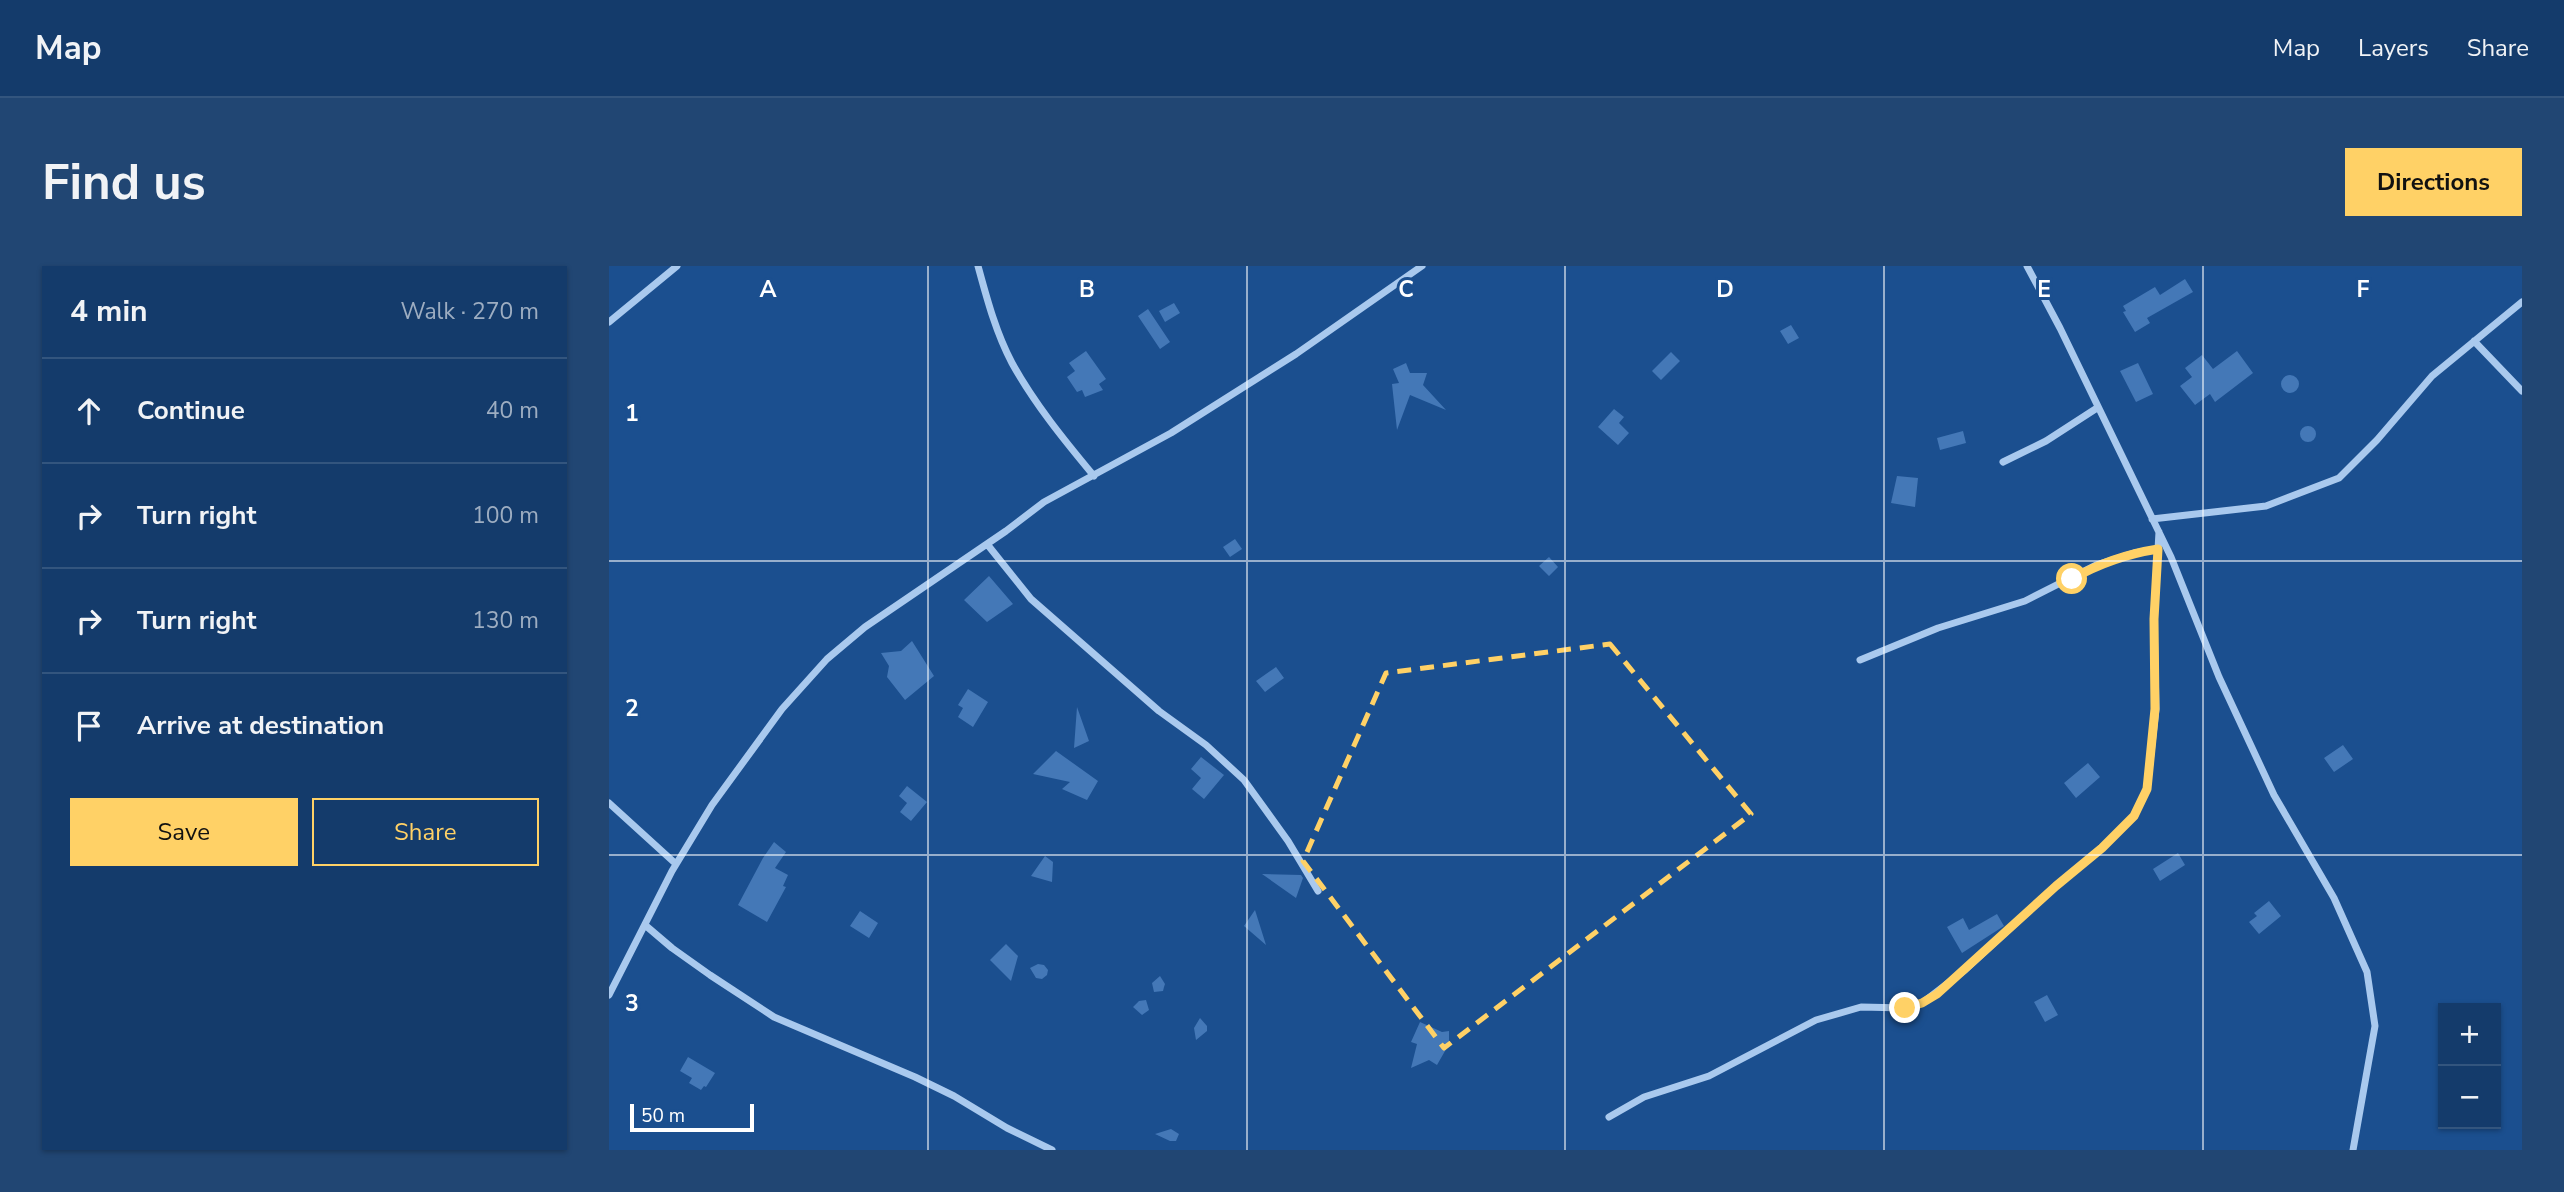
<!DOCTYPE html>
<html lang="en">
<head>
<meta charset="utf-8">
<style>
	:root { --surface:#143b6b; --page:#214673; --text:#f1f3f6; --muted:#9dadc1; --line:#33557e; --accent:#ffd166 }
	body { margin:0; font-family:"Nunito Sans",sans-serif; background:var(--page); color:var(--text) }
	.controls { position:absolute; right:21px; bottom:21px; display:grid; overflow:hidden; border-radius:0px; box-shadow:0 2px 5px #0004 }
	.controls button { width:63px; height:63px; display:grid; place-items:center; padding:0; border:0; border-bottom:2px solid var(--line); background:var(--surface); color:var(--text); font:35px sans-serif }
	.scale { position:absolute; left:21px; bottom:18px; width:124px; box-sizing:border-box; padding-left:7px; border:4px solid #fff; border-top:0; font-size:19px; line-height:24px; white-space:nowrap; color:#fff; -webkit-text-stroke:5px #1b4f8f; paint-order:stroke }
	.stop { position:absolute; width:21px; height:21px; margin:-16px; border:5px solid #ffd166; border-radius:50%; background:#fff }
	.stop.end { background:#ffd166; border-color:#fff; box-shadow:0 2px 7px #0008 }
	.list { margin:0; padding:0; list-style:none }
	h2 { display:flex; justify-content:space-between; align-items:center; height:91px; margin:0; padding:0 28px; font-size:30px }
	h2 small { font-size:23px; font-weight:400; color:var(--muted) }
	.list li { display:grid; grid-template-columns:46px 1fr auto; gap:21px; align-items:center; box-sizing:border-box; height:105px; padding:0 28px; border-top:2px solid var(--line) }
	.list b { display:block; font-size:26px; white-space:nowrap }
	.list em { font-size:23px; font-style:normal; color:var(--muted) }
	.actions { display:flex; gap:14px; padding:21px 28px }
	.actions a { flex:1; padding:16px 0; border:2px solid var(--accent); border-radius:0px; text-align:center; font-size:24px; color:var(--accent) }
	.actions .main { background:var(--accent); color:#111 }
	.icon { flex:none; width:38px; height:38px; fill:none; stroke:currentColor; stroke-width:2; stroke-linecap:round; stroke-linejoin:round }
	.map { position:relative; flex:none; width:1913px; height:884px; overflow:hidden; border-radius:0px }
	header { display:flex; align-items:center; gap:42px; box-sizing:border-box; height:98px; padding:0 35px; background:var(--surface); border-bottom:2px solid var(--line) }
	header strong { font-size:33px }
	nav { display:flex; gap:38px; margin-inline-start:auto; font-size:24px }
	.intro { display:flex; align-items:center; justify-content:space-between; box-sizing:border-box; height:168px; padding:0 42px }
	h1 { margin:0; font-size:49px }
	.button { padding:18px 32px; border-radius:0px; background:var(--accent); color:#111; font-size:24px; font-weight:700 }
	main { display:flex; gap:42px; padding:0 42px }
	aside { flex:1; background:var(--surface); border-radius:0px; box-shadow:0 2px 5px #0004 }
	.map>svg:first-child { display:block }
	.building { fill:#4478b7 }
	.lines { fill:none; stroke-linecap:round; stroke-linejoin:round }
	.street { stroke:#a9c9ee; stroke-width:7 }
	.route { stroke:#ffd166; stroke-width:9 }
	.marked { fill:none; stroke:#ffd166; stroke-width:5; stroke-dasharray:14 9; stroke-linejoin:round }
	.grid { fill:none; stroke:#fff; stroke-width:2; stroke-opacity:0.55 }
	.grid-label { font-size:23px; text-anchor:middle; font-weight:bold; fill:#fff; stroke:#1b4f8f; stroke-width:6; stroke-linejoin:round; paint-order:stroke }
</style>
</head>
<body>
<header>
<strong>Map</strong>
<nav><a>Map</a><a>Layers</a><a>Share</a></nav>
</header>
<div class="intro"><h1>Find us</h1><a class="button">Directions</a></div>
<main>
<aside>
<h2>4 min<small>Walk · 270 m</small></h2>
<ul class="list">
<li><svg class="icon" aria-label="ahead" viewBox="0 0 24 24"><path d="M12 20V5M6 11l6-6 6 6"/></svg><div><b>Continue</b></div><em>40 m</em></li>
<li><svg class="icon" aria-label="right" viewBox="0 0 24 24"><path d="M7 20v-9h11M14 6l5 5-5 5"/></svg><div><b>Turn right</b></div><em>100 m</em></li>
<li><svg class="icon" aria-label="right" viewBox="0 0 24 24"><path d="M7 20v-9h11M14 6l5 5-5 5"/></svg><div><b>Turn right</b></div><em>130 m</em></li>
<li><svg class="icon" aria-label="arrive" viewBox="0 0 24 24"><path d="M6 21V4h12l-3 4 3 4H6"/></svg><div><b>Arrive at destination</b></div></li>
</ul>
<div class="actions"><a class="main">Save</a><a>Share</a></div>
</aside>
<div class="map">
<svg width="1913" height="884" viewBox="0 0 1913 884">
	<rect width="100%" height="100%" fill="#1b4f8f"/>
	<path class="building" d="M1576 13 1584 26 1538 52 1541 57 1526 66 1514 46 1517 45 1514 40 1546 21 1551 29Z
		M565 37 571 47 556 56 550 45Z
		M539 43 561 76 551 83 529 50Z
		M1182 59 1190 72 1179 78 1171 65Z
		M477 85 497 113 490 118 494 124 476 131 473 124 468 126 458 111 466 105 460 97Z
		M1628 85 1644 107 1606 136 1601 128 1586 139 1571 120 1583 111 1576 102 1593 89 1604 103Z
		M1062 86 1071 95 1052 114 1043 105Z
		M797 97 801 107H818L814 119 837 144 801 129 788 164 783 118 790 117 784 103Z
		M1529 97 1544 128 1527 136 1511 105Z
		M1672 118a9 9 0 1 1 18 0a9 9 0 1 1-18 0Z
		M1005 143 1015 151 1010 157 1020 167 1009 179 989 161Z
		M1691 168a8 8 0 1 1 16 0a8 8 0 1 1-16 0Z
		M1354 165 1357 177 1331 184 1328 172Z
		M1288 210 1309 212 1306 241 1282 237Z
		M626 273 633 283 621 291 614 281Z
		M940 291 949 301 940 310 930 300Z
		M380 310 404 338 378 356 355 334Z
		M303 375 325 410 296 434 278 411 280 400 272 387 292 385Z
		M667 401 675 412 656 426 647 415Z
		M359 423 379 436 364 461 349 451 354 442 349 439Z
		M468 441 480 475 465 482Z
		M1734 479 1744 493 1725 506 1715 492Z
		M447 485 489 515 478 534 453 523 461 516 424 508Z
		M592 491 615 509 595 533 583 523 592 512 582 503Z
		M1479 497 1491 511 1467 532 1455 517Z
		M298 520 318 536 302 555 291 546 298 537 290 530Z
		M165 576 177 586 166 602 179 609 174 620 177 621 158 656 129 639 154 592Z
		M1569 587 1576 599 1551 615 1544 603Z
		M436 590 444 596 443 616 422 610Z
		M653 608 692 609 694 612 687 632Z
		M1660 635 1672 650 1650 668 1640 656 1648 650 1645 647Z
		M646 644 657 679 635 660Z
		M251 645 269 657 260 672 241 660Z
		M1388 648 1395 660 1353 687 1338 661 1354 652 1360 664Z
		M397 678 409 690 402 715 381 694Z
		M429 698 435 699 439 704 438 709 433 713 427 712 421 702Z
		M551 710 556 718 555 721 554 725 545 726 543 717Z
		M1438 729 1449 749 1436 756 1425 736Z
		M537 734 540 744 533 749 524 741 530 735Z
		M591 752 598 760V765L587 774 585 762Z
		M811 756 833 766 840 765V778L828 799 820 794 802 802 808 778 802 776Z
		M79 791 106 807 97 821 95 820 92 824 80 817 83 812 71 805Z
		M562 863 570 868 567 875H561L546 868Z"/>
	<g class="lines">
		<path class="street" d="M369 0C378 33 387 67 403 97 425 137 455 174 485 210
			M1418 0 1451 62 1562 291 1610 411 1665 529 1725 632 1758 706 1766 760 1744 884
			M0 56 68 0
			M1865 75 1913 125
			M1394 196 1437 175 1488 142
			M1543 253 1657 240 1730 212 1768 174 1823 110 1913 36
			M378 278 422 333 550 445 597 479 635 514 679 575 709 625
			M1251 394 1329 362 1416 335 1487 299 1525 287 1549 283
			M0 537 67 598
			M36 659 63 682 101 709 165 751 306 811 345 830 398 862 443 884
			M0 729 63 605 103 539 173 443 218 393 256 361 397 265 435 236 562 167 687 88 813 0
			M1000 851 1035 831 1100 810 1207 754 1252 741 1296 742 1313 737 1356 704 1447 620 1493 582 1525 550 1538 523 1547 443 1545 353 1550 266"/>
	</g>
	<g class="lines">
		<path class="route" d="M1296 742 1313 737 1328 728 1447 620 1493 582 1525 550 1538 523 1546 443 1545 353 1549 283C1517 288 1491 297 1463 313"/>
	</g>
	<path class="marked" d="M1001 378 1142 548 835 782 694 595 777 407Z"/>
	<path class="grid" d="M319 0V884M638 0V884M956 0V884M1275 0V884M1594 0V884M0 295H1913M0 589H1913"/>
	<g class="grid-label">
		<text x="159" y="31">A</text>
		<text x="478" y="31">B</text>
		<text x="797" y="31">C</text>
		<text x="1116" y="31">D</text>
		<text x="1435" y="31">E</text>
		<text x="1754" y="31">F</text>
		<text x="23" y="155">1</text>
		<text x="23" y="450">2</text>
		<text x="23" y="745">3</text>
	</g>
</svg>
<div class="controls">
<button>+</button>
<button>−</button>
</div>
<div class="scale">50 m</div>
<div class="stop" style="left:1463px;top:313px"></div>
<div class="stop end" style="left:1296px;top:742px"></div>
</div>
</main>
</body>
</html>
